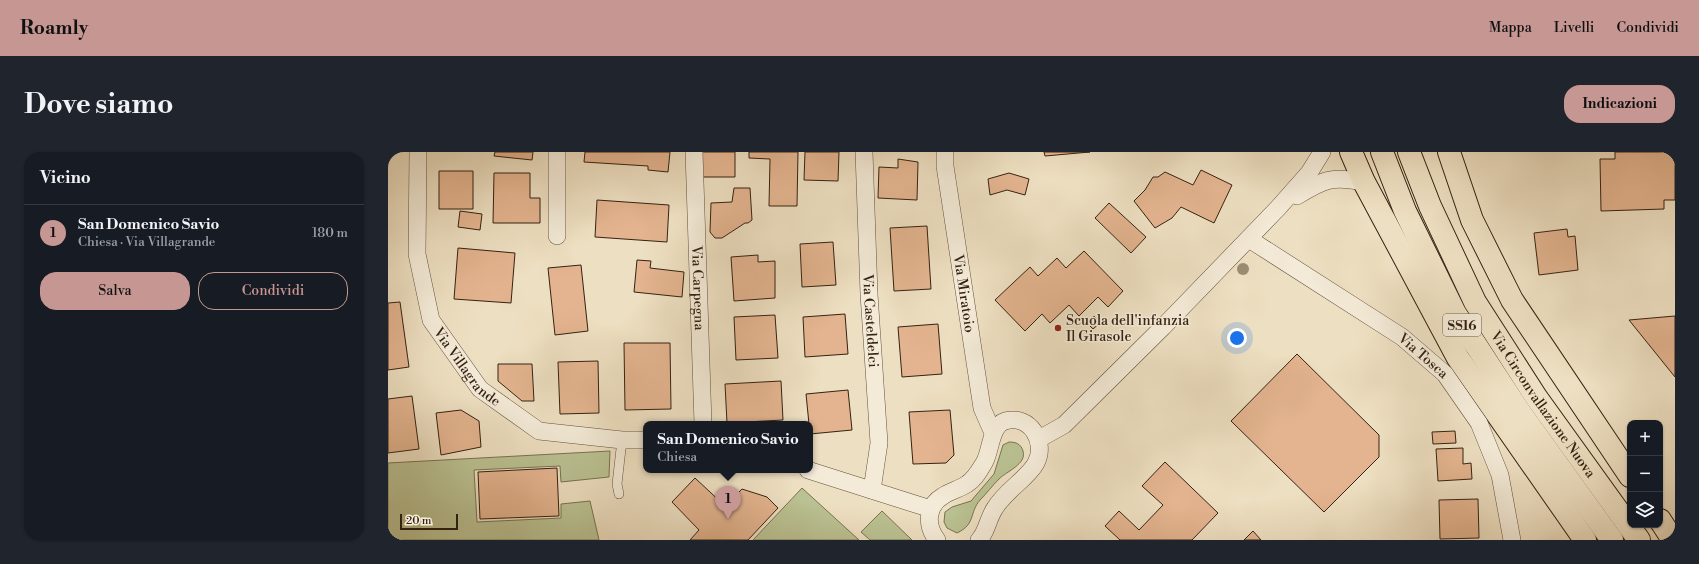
<!DOCTYPE html>
<html lang="it">
<head>
<meta charset="utf-8">
<style>
	:root { --surface:#171b24; --page:#20242c; --text:#f1f3f6; --muted:#9ea1a6; --line:#363941; --accent:#c59692 }
	body { margin:0; font-family:"Libre Bodoni",serif; background:var(--page); color:var(--text) }
	.controls { position:absolute; right:12px; bottom:12px; display:grid; overflow:hidden; border-radius:8px; box-shadow:0 1px 3px #0004 }
	.controls button { width:36px; height:36px; display:grid; place-items:center; padding:0; border:0; border-bottom:1px solid var(--line); background:var(--surface); color:var(--text); font:20px sans-serif }
	.scale { position:absolute; left:12px; bottom:10px; width:58px; box-sizing:border-box; padding-left:4px; border:2px solid #352212; border-top:0; font-size:11px; line-height:14px; white-space:nowrap; color:#352212; -webkit-text-stroke:3px #f3ead7; paint-order:stroke }
	.you { position:absolute; left:849px; top:186px; width:14px; height:14px; margin:-10px; border:3px solid #fff; border-radius:50%; background:#1a73e8; box-shadow:0 0 0 6px #1a73e833 }
	.badge { display:grid; place-items:center; width:26px; height:26px; border-radius:50%; background:var(--accent); color:#111; font-size:13px; font-weight:700 }
	.pin { position:absolute; translate:-50% -33px; filter:drop-shadow(0 1px 2px #0008) }
	.pin::after { content:''; position:absolute; top:21px; width:14px; height:12px; background:inherit; clip-path:polygon(0 0,100% 0,50% 100%) }
	.popup { position:absolute; left:255px; top:269px; width:170px; height:52px; box-sizing:border-box; display:grid; place-content:center; border-radius:8px; background:var(--surface); filter:drop-shadow(0 1px 3px #0005); font-size:13px; white-space:nowrap; color:var(--muted) }
	.popup b { font-size:15px; color:var(--text) }
	.popup::after { content:''; position:absolute; left:50%; top:100%; margin-left:-8px; border:8px solid transparent; border-top-color:var(--surface) }
	.list { margin:0; padding:0; list-style:none }
	h2 { display:flex; justify-content:space-between; align-items:center; height:52px; margin:0; padding:0 16px; font-size:17px }
	h2 small { font-size:13px; font-weight:400; color:var(--muted) }
	.list li { display:grid; grid-template-columns:26px 1fr auto; gap:12px; align-items:center; box-sizing:border-box; height:56px; padding:0 16px; border-top:1px solid var(--line) }
	.list b { display:block; font-size:15px; white-space:nowrap }
	.list p { margin:0; font-size:13px; white-space:nowrap; color:var(--muted) }
	.list em { font-size:13px; font-style:normal; color:var(--muted) }
	.actions { display:flex; gap:8px; padding:12px 16px }
	.actions a { flex:1; padding:9px 0; border:1px solid var(--accent); border-radius:16px; text-align:center; font-size:14px; color:var(--accent) }
	.actions .main { background:var(--accent); color:#111 }
	.icon { flex:none; width:22px; height:22px; fill:none; stroke:currentColor; stroke-width:2; stroke-linecap:round; stroke-linejoin:round }
	.map { position:relative; flex:none; width:1287px; height:388px; overflow:hidden; border-radius:16px }
	header { display:flex; align-items:center; gap:24px; box-sizing:border-box; height:56px; padding:0 20px; background:var(--accent); color:#111 }
	header strong { font-size:19px }
	nav { display:flex; gap:22px; margin-inline-start:auto; font-size:14px }
	.intro { display:flex; align-items:center; justify-content:space-between; box-sizing:border-box; height:96px; padding:0 24px }
	h1 { margin:0; font-size:28px }
	.button { padding:10px 18px; border-radius:16px; background:var(--accent); color:#111; font-size:14px; font-weight:700 }
	main { display:flex; gap:24px; padding:0 24px }
	aside { flex:1; background:var(--surface); border-radius:16px; box-shadow:0 1px 3px #0004 }
	.map>svg:first-child { display:block }
	.green { fill:#bac192; stroke:#787252 }
	.building { fill:#e3b48f; stroke:#352212 }
	.lines { fill:none; stroke-linecap:round; stroke-linejoin:round }
	.lane-casing { stroke:#63513e; stroke-width:10 }
	.street-casing { stroke:#63513e; stroke-width:18 }
	.primary-casing { stroke:#352212; stroke-width:24 }
	.lane { stroke:#f3ead7; stroke-width:9 }
	.street { stroke:#f3ead7; stroke-width:17 }
	.primary { stroke:#eddfc1; stroke-width:22 }
	.tree { fill:#9a8d72 }
	.poi-dot { fill:#8f2418; stroke:#f3ead7; stroke-width:1.5 }
	.labels { text-anchor:middle; stroke-width:3; stroke-linejoin:round; paint-order:stroke }
	.shield { fill:#f3ead7; stroke:#6e5e4d; stroke-width:1 }
	.shield-label { font-size:13px; font-weight:bold; fill:#352212 }
	.street-label { font-size:14px; fill:#352212; stroke:#f3ead7 }
	.poi-label { font-size:14px; fill:#352212; stroke:#f3ead7; text-anchor:start }
</style>
</head>
<body>
<header>
<strong>Roamly</strong>
<nav><a>Mappa</a><a>Livelli</a><a>Condividi</a></nav>
</header>
<div class="intro"><h1>Dove siamo</h1><a class="button">Indicazioni</a></div>
<main>
<aside>
<h2>Vicino<small></small></h2>
<ul class="list">
<li><span class="badge">1</span><div><b>San Domenico Savio</b><p>Chiesa · Via Villagrande</p></div><em>180 m</em></li>
</ul>
<div class="actions"><a class="main">Salva</a><a>Condividi</a></div>
</aside>
<div class="map">
<svg width="1287" height="388" viewBox="0 0 1287 388">
	<rect width="100%" height="100%" fill="#eddfc1"/>
	<filter id="stains"><feTurbulence type="fractalNoise" baseFrequency=".005" numOctaves="4"/><feColorMatrix values="0 0 0 0 .2 0 0 0 0 .09 0 0 0 0 .02 0 0 0 .5 -.17"/></filter>
	<radialGradient id="worn" r=".72"><stop offset=".6" stop-color="#630" stop-opacity="0"/><stop offset="1" stop-color="#630" stop-opacity=".3"/></radialGradient>
	<path class="green" d="M621 290C628 290 633 292 635 299 639 312 619 319 611 327 604 334 599 341 592 348 581 361 588 372 569 381L559 376 556 370 557 360 564 355 583 349 606 322 615 293Z
		M222 299 221 325 173 330 172 314 86 318 89 370 173 366V352L202 349 211 388H0V311Z
		M414 336 471 388H365Z
		M494 359 524 388H482L473 380Z"/>
	<path class="building" d="M107 0H145L144 8 106 4Z
		M197 0H282L280 20 260 18V14L196 10Z
		M314 0H347V25H314Z
		M361 0H410L409 54H381L382 7 361 6Z
		M417 0H451L450 29 416 28Z
		M656 0H702L657 4Z
		M1227 0H1287V48H1276V57L1213 59 1212 7H1227Z
		M510 7 530 10 529 48 490 46 491 15 510 16Z
		M813 18 844 33 826 71 793 55 784 66 767 76 746 49 757 38 765 25H770L777 20 805 33Z
		M51 19H85V57H51Z
		M106 21H142V46H152V71H105Z
		M621 21 641 27 637 43 619 38 602 43 600 27Z
		M346 36H362L364 68 360 71H357L334 86H327L322 80 323 51 344 50Z
		M209 48 281 53 279 90 207 85Z
		M721 51 758 85 743 101 707 66Z
		M72 59 94 62 92 78 70 75Z
		M539 74 543 137 506 139 502 76Z
		M1179 77 1180 85 1187 84 1190 118 1151 123 1146 81Z
		M445 90 448 133 414 135 412 92Z
		M70 96 127 101 123 151 66 147Z
		M696 99 735 139 720 155 710 145 691 164 681 153 662 171 654 162 637 179 607 148 642 115 650 124 669 106 678 116Z
		M370 103V110L387 109V146L346 149 343 105Z
		M249 108 263 109 262 116 296 120 294 145 246 140Z
		M193 113 200 179 167 183 160 116Z
		M12 150 21 215 0 218V151Z
		M457 162 460 202 417 205 415 165Z
		M387 163 390 206 348 208 346 165Z
		M706 164 712 171 705 177 699 171Z
		M1287 164V225L1241 168Z
		M550 172 554 222 514 225 510 175Z
		M236 191H282L283 257 237 258Z
		M909 202 991 283V305L936 360 843 269Z
		M210 209 211 261 172 262 170 210Z
		M110 212H144L146 249H134L110 229Z
		M393 229 395 268 339 271 337 232Z
		M460 238 464 278 422 282 418 242Z
		M24 244 31 297 0 301V247Z
		M73 258 91 269 93 295 53 303 48 261Z
		M562 258 566 303 558 311 525 312 521 260Z
		M1067 279 1068 291 1045 292 1044 280Z
		M1075 296V312L1083 311 1084 327 1050 329 1048 297Z
		M777 310 830 361 804 388H732L717 374 731 359 751 378 775 353 754 334Z
		M169 316 171 364 92 367 90 320Z
		M307 326 337 354 354 337 379 345 390 356 360 388H302L311 378 284 350Z
		M1090 347 1091 386 1052 387 1051 348Z
		M865 379 873 388H856Z"/>
	<g class="lines">
		<defs>
			<path id="lane" d="M231 342 229 332 234 288"/>
			<g id="street">
				<path id="s1" d="M30 0 29 102 43 168 92 237 151 279 234 288H258"/>
				<path d="M169 0V84"/>
				<path id="s2" d="M306 0 315 272"/>
				<path id="s3" d="M476 0 481 142 491 291 484 338"/>
				<path id="s4" d="M557 0V14L594 256 605 281"/>
				<path d="M909 44C936 27 944 24 976 30"/>
				<path id="s5" d="M861 87 1014 185 1057 222 1091 271 1112 323 1124 388"/>
				<path d="M651 287 676 273 775 175 890 56 921 21 934 0"/>
				<path d="M420 318 543 357"/>
				<path d="M549 388C538 374 538 354 555 344 562 339 572 337 579 332 587 327 591 319 596 311 603 300 602 274 617 269 642 262 659 290 648 311 640 326 617 339 607 356 600 366 599 380 591 388"/>
			</g>
			<g id="primary">
				<path d="M963 0 976 30 1070 206 1197 388"/>
				<path d="M994 0 1017 59 1067 161 1131 259 1224 388"/>
				<path id="s6" d="M1021 0 1042 54 1087 150 1148 245 1251 388"/>
				<path d="M1061 0 1084 68 1124 148 1242 324"/>
				<path d="M1272 368 1285 388"/>
			</g>
		</defs>
		<use href="#lane" class="lane-casing"/>
		<use href="#street" class="street-casing"/>
		<use href="#primary" class="primary-casing"/>
		<use href="#lane" class="lane"/>
		<use href="#street" class="street"/>
		<use href="#primary" class="primary"/>
	</g>
	<circle class="tree" cx="855" cy="117" r="6"/>
	<circle class="poi-dot" cx="670" cy="176" r="4"/>
	<g class="labels">
		<rect class="shield" x="1055" y="162" width="38" height="22" rx="3"/>
		<g class="shield-label">
			<text x="1074" y="178">SS16</text>
		</g>
		<g class="street-label">
			<text dy="5" stroke="none"><textPath href="#s2" startOffset="136">Via Carpegna</textPath></text>
			<text dy="5" stroke="none"><textPath href="#s4" startOffset="143">Via Miratoio</textPath></text>
			<text dy="5" stroke="none"><textPath href="#s3" startOffset="169">Via Casteldelci</textPath></text>
			<text dy="5" stroke="none"><textPath href="#s5" startOffset="210">Via Tosca</textPath></text>
			<text dy="5" stroke="none"><textPath href="#s1" startOffset="229">Via Villagrande</textPath></text>
			<text dy="5" stroke="none"><textPath href="#s6" startOffset="287">Via Circonvallazione Nuova</textPath></text>
		</g>
		<g class="poi-label">
			<text x="678" y="173">Scuola dell'infanzia<tspan x="678" dy="16">Il Girasole</tspan></text>
		</g>
	</g>
	<rect width="100%" height="100%" filter="url(#stains)"/>
	<rect width="100%" height="100%" fill="url(#worn)"/>
</svg>
<div class="controls">
<button>+</button>
<button>−</button>
<button><svg class="icon" aria-label="layers" viewBox="0 0 24 24"><path d="M12 4l9 5-9 5-9-5zM3 14l9 5 9-5"/></svg></button>
</div>
<div class="scale">20 m</div>
<div class="you"></div>
<div class="pin badge" style="left:340px;top:367px">1</div>
<div class="popup"><b>San Domenico Savio</b>Chiesa</div>
</div>
</main>
</body>
</html>
